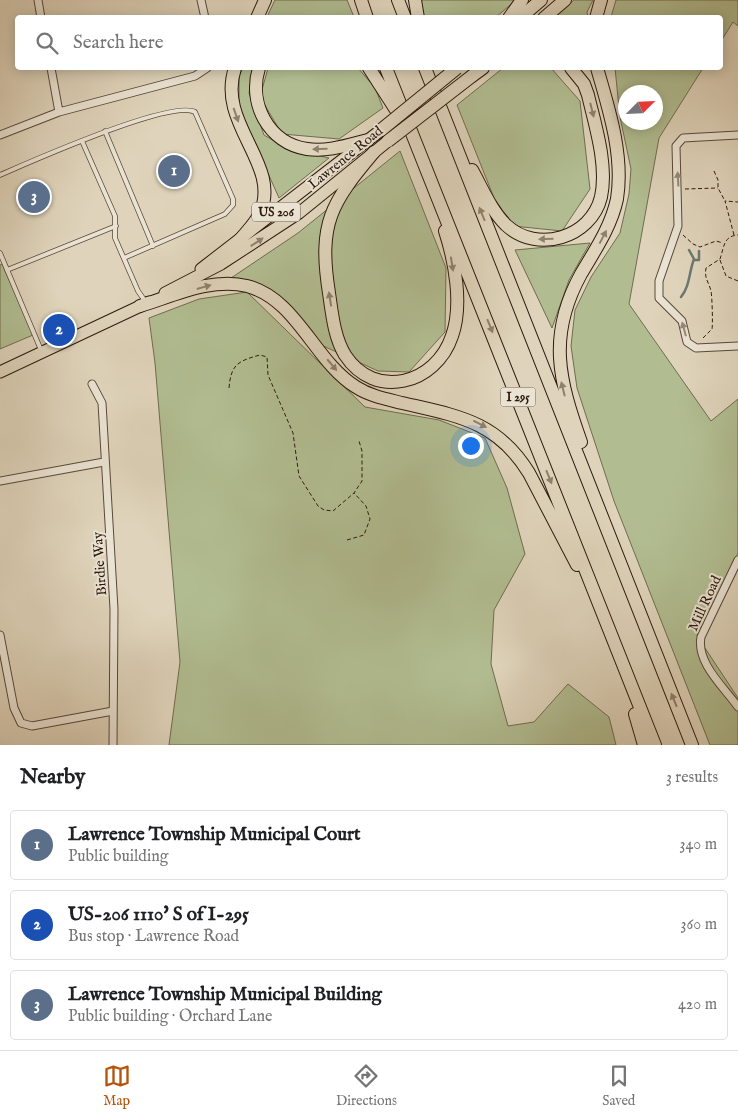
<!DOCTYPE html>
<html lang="en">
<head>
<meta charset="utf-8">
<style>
	:root { --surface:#fff; --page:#f6f6f6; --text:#202124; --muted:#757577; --line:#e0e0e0; --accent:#b45309 }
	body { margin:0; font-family:"IM FELL English",serif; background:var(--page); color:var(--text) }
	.compass { position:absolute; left:618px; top:85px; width:45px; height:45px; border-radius:50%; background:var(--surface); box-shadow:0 2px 12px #0003; rotate:66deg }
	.you { position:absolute; left:470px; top:445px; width:18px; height:18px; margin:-12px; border:4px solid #fff; border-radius:50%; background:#1a73e8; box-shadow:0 0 0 8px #1a73e833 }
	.badge { display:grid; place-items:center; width:32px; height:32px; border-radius:50%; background:var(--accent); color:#fff; font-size:16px; font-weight:700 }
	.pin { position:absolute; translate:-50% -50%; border:2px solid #fff; box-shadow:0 1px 5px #0006 }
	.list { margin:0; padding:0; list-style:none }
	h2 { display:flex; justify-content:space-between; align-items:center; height:65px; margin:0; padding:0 20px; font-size:21px }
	h2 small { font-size:16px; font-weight:400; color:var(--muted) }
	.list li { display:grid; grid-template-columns:32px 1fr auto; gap:15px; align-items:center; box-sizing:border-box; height:70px; margin:0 10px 10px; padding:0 10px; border:1px solid var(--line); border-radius:5px }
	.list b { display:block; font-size:19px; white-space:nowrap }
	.list p { margin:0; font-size:16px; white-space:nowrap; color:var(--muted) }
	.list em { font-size:16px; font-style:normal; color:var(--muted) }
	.icon { flex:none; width:28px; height:28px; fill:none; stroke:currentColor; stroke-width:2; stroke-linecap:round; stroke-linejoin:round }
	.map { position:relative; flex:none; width:738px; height:745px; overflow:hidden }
	.search { position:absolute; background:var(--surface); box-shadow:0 2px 12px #0003; left:15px; right:15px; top:15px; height:55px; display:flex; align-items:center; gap:12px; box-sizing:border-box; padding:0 18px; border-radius:5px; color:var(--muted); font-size:19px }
	.sheet { height:305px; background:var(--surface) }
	nav { display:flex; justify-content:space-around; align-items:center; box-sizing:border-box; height:70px; border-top:1px solid var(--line); background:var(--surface); font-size:14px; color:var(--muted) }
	nav a { display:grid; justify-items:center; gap:2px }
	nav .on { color:var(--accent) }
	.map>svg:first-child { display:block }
	.green { fill:#b1bd91; stroke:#706c4f; fill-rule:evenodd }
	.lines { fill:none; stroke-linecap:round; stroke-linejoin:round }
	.stream { stroke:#6b7971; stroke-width:2.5 }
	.lane-casing { stroke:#5a4838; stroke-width:5.5 }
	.street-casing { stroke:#5a4838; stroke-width:9 }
	.primary-casing { stroke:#2e1a0d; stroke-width:13 }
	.highway-casing { stroke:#2e1a0d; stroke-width:14 }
	.path { stroke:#2e1a0d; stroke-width:1; stroke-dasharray:4 2.5; stroke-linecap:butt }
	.lane { stroke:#eae3d3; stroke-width:4 }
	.street { stroke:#eae3d3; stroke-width:7 }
	.primary { stroke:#dfd4bb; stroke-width:11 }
	.highway { stroke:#dfd4bb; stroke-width:12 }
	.highway-bridge-casing { stroke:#2e1a0d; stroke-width:14; stroke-linecap:butt }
	.highway-bridge { stroke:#dfd4bb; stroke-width:12 }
	.oneway { fill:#8f806d }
	.oneway2 { fill:#95897a }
	.labels { text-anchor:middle; stroke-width:4; stroke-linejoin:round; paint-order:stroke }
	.shield { fill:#eae3d3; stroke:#665648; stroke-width:1 }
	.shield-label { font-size:12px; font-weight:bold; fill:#2e1a0d }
	.street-label { font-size:14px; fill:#2e1a0d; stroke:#eae3d3 }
</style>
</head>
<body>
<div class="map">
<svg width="738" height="745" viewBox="0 0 738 745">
	<rect width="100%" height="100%" fill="#dfd4bb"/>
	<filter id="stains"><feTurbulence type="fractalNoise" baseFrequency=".004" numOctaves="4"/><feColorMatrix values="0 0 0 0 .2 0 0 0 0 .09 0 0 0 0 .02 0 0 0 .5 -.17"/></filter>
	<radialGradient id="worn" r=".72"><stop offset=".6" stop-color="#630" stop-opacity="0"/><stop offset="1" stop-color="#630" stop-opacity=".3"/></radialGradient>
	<path class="green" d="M275 0H347L354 17H267Z
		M419 0H516L495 18 423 17Z
		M574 0H593L587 12 588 17 552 18Z
		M616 0H738V26L733 22 721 41 720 18 611 17Z
		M243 68H253L249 93 264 135 286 148 329 158 279 198 239 108V76Z
		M268 68H358L370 82 372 80 383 108 339 139 282 134 260 97Z
		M503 68H551L580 101 590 189 562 231 513 226 502 218 457 105Z
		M615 68H703L659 138 629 304 711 421 738 399V553L697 636 738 698V745H710L614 501 577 388 571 346 575 310 591 277 620 233 629 194 631 169 620 117ZM626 92H656V122H626Z
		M400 151 446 268 445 332 409 372 378 371 319 344 272 291 231 278 298 233Z
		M590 243 569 280 552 328 515 250Z
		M2 264 33 335 0 349V265Z
		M247 292 365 407 439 420 485 438 507 488 525 554 494 610 491 664 508 726 534 722 568 684 609 717 616 745H169L180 662 155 363 149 318 199 299Z"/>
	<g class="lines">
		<path class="stream" d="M695 260H699V251
			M681 297C690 286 689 272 694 259L689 250"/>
		<defs>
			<path id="lane" d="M105 131 153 246
				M82 141 115 216V238L138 291 145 301
				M0 175C30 162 171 99 195 112L233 199V205L225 214 124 258
				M0 253 41 350
				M7 270 116 226"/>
			<path id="street" d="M38 0 41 18
				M201 0 205 18
				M51 68 59 112
				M0 135 59 112 195 76 207 68
				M738 135 683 138 676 146 678 226 659 281V298L682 321 687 342 696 348 738 346
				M92 384 102 403 114 609 113 745
				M0 481 104 462
				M738 560 701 637C696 663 724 687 738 707
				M0 635 14 708 21 723 32 726 113 711"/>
			<path id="primary" d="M201 269 381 130
				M165 293 221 264 299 213 388 141
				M0 372 149 302"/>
			<path id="highway" d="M361 0 367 18
				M398 0 405 18
				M415 0 418 18
				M257 18 265 0
				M509 18 522 0
				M520 18 541 0
				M544 18 565 0
				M596 18 601 0
				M235 68C216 124 282 164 260 213 255 224 246 232 239 241
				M259 68C248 103 268 143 307 149 328 152 348 145 368 140
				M369 68 396 110
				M386 68 655 745
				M425 68 692 745
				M472 76 483 68
				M374 152C331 203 318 223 329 293 332 313 334 337 345 355 375 401 436 384 452 336 463 305 455 262 445 231
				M472 170C482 188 491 210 506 225 537 254 591 238 601 197 608 165 595 125 588 95L584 84 571 68
				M140 306C173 296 212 277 247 286 297 299 314 361 356 387 370 396 386 399 402 403 458 416 497 421 529 473L577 565
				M581 442C559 380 547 336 581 274 595 250 611 227 617 199 624 156 609 109 597 68
				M635 714 644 745"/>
		</defs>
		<use href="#lane" class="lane-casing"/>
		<use href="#street" class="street-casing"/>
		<use href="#primary" class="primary-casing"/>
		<use href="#highway" class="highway-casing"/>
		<path class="path" d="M714 171 718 180V188L725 201
			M685 189 718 188
			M683 235 693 244 700 247 716 241 723 243
			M734 235 725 201 738 202
			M720 260 726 276 738 281
			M703 338 712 329C713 324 712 295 711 291 709 282 704 279 706 268L720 259C724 248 723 236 738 235
			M229 388C231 364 238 361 260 355L267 357 268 375 293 433 299 476 318 506 324 510 333 511 354 493 362 481V451L359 441
			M347 540 364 535 370 519 366 506 354 493"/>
		<use href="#lane" class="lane"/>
		<use href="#street" class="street"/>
		<use href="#primary" class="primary"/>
		<use href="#highway" class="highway"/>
		<defs>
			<path id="highway-bridge" d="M381 130 457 68
				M388 141 472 76"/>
		</defs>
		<use href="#highway-bridge" class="highway-bridge-casing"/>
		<use href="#highway-bridge" class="highway-bridge"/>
	</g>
	<defs><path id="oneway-solid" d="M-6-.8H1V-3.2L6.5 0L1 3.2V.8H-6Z" transform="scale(1.25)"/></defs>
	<g class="oneway">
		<use href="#oneway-solid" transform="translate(592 110) rotate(76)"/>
		<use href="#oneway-solid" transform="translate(236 115) rotate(71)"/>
		<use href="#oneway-solid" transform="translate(320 149) rotate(179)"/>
		<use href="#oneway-solid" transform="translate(482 214) rotate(-112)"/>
		<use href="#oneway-solid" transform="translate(603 237) rotate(-62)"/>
		<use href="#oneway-solid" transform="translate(546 239) rotate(179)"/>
		<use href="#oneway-solid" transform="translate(257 242) rotate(-33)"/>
		<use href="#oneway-solid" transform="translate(452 264) rotate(81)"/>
		<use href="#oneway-solid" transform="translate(204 287) rotate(-16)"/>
		<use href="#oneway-solid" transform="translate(330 299) rotate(-99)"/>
		<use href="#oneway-solid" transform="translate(490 326) rotate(68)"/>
		<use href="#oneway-solid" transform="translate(332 365) rotate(50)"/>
		<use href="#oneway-solid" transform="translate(563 389) rotate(-104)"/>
		<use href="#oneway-solid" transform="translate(480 424) rotate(27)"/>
		<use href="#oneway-solid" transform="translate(549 477) rotate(68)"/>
		<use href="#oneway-solid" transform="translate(674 700) rotate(-112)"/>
	</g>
	<g class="oneway2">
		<use href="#oneway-solid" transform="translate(678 179) rotate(-93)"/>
		<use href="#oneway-solid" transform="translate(684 329) rotate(-105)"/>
	</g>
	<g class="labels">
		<g class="shield">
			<rect x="252" y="202.5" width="48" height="19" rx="4"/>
			<rect x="500.5" y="387.5" width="35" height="19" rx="4"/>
		</g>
		<g class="shield-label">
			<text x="276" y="216">US 206</text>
			<text x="518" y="401">I 295</text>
		</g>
		<g class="street-label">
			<text transform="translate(345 157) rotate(-39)" y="5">Lawrence Road</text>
			<text transform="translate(99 564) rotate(-94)" y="5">Birdie Way</text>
			<text transform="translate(704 603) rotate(-65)" y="5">Mill Road</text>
		</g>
	</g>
	<rect width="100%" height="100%" filter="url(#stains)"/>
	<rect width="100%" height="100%" fill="url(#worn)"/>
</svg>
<svg class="compass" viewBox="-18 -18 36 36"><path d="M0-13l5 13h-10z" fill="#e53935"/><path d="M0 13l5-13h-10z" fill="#757577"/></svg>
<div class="you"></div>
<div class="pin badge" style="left:174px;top:171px;background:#5c6f8a">1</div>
<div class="pin badge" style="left:59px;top:330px;background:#1a4fb4">2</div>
<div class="pin badge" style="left:34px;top:197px;background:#5c6f8a">3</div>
<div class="search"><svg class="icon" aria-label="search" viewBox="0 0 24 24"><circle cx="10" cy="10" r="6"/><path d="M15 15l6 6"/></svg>Search here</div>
</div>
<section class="sheet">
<h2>Nearby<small>3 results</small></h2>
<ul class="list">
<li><span class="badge" style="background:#5c6f8a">1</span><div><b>Lawrence Township Municipal Court</b><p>Public building</p></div><em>340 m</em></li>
<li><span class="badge" style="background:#1a4fb4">2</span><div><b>US-206 1110' S of I-295</b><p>Bus stop · Lawrence Road</p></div><em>360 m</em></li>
<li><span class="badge" style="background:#5c6f8a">3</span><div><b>Lawrence Township Municipal Building</b><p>Public building · Orchard Lane</p></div><em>420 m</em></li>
</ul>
</section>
<nav>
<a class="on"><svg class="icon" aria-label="map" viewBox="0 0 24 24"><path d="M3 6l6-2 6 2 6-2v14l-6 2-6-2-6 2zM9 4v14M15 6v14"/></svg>Map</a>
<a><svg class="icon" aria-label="directions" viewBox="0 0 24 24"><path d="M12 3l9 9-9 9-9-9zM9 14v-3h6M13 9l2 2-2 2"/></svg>Directions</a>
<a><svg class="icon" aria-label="saved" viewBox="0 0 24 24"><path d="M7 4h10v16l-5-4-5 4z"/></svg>Saved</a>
</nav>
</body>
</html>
